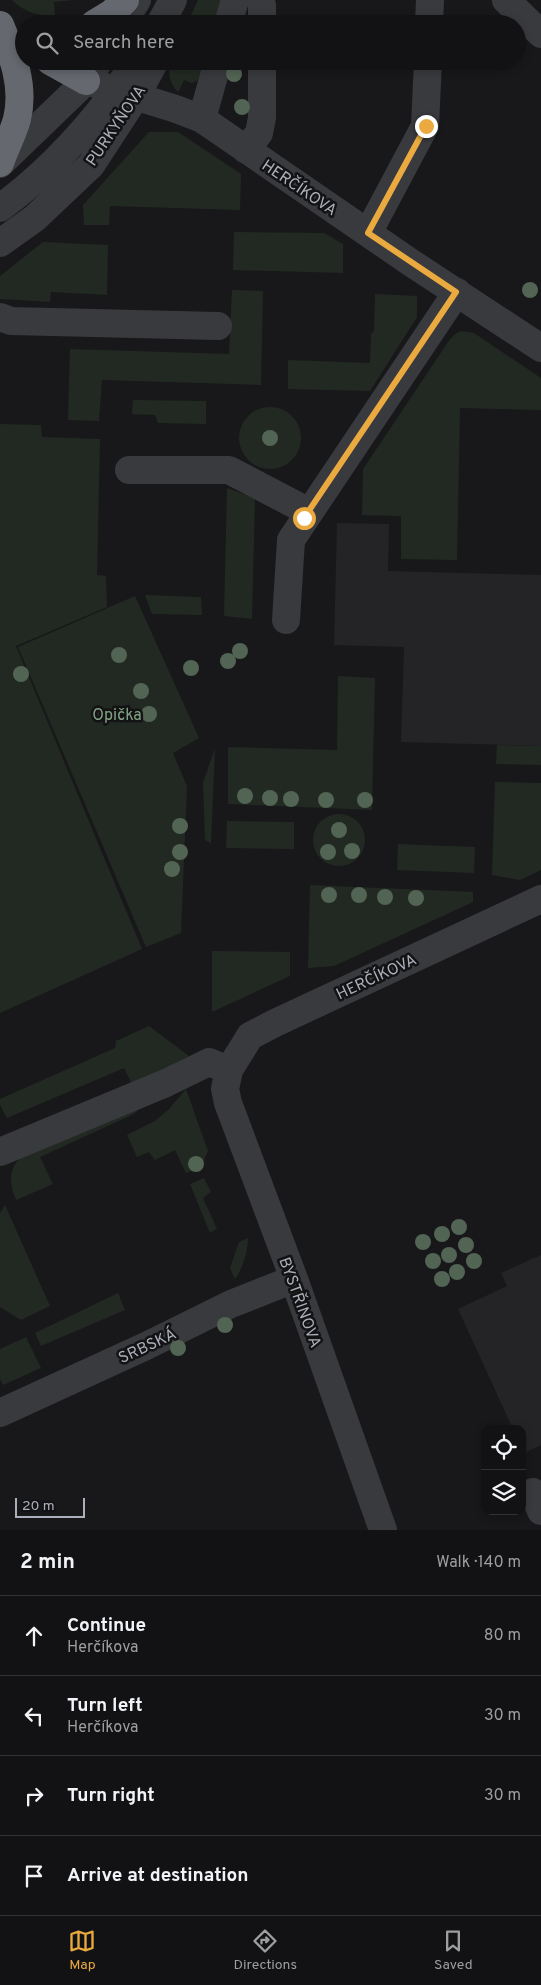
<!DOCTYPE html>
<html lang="en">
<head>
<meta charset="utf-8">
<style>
	:root { --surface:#121214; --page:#1b1b1d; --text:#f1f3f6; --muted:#9c9ea0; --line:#313234; --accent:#eaaa3f }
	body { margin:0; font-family:Overpass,sans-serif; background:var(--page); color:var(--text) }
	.controls { position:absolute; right:15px; bottom:15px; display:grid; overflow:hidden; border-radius:10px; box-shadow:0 2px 8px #0003 }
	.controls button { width:45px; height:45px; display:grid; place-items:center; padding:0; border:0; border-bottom:1px solid var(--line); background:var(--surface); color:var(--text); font:25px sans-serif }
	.scale { position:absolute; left:15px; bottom:12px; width:70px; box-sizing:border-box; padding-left:5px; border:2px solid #aaafb9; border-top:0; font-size:14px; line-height:18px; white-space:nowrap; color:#aaafb9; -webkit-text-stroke:4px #131315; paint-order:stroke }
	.stop { position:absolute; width:15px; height:15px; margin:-11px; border:4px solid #eaaa3f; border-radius:50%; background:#fff }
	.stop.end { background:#eaaa3f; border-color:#fff; box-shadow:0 1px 5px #0008 }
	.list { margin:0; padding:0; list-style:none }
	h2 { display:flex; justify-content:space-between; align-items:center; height:65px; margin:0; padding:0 20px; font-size:21px }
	h2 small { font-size:16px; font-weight:400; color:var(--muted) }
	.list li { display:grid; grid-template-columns:32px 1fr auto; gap:15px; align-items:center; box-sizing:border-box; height:80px; padding:0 20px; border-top:1px solid var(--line) }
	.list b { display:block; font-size:19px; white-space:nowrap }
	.list p { margin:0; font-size:16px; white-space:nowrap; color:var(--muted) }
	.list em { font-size:16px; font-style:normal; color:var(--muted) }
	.icon { flex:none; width:28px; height:28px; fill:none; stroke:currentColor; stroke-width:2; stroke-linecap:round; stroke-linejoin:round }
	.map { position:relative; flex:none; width:541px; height:1530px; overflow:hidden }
	.search { position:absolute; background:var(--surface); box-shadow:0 2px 8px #0003; left:15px; right:15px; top:15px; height:55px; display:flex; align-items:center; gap:12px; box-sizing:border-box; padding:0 18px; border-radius:28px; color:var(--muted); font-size:19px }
	.sheet { height:385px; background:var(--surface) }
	nav { display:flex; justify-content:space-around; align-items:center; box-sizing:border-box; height:70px; border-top:1px solid var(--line); background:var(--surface); font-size:14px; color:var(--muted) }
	nav a { display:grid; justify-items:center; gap:2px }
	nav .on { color:var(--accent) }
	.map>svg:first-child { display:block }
	.built { fill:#242427 }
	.green { fill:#222922 }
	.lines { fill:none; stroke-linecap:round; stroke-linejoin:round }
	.minor { stroke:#393a3e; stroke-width:28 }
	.highway { stroke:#65686f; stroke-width:28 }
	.tree { fill:#526454 }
	.route { stroke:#eaaa3f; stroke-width:6 }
	.labels { text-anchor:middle; stroke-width:5; stroke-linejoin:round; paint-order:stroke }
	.street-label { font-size:16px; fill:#aaafb9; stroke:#131315 }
	.park-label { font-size:16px; fill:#82a383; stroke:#131315 }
</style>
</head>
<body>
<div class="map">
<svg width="541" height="1530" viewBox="0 0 541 1530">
	<rect width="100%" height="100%" fill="#18181a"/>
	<path class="built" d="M337 523 389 524 388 571 541 575V746L401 742 404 647 334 645Z
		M541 1255V1445L524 1453 522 1448V1429H513L458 1309 507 1286 501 1273Z"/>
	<path class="green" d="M12 0H73L54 2 55 18C39 15 23 12 12 0Z
		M198 0H222L215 24H187Z
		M171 61H204L198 80 192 83 184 80 178 92C170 83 167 74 171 61Z
		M149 132H178L241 174 240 210 110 206 109 225H84L83 205Z
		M234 232 324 233 343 244V273L233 270Z
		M43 242 108 245 107 295 51 292 50 302 0 299V276Z
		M232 290 263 291 261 385 102 380 99 421 68 420 70 349 229 354Z
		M375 294 417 296V317L370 391 288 389V360L370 363 371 334 374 331Z
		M461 331 474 333 541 378V410L460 408 457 560 401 559V516L362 515 363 469 448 342 455 334Z
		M133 400 206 401V424L158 423 155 415 132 414Z
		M239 438a31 31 0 1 1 62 0a31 31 0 1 1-62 0Z
		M0 424 41 425 42 437 100 439 97 575 106 576 107 607 16 646 142 949 0 1013Z
		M227 488 255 498 252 619 224 616Z
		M145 595 201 597 202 615 152 614Z
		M135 596 199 738 173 753 187 786 181 933 146 947 18 647Z
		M338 676 375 678 372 810 228 804V747L337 750Z
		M497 745 541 746V765L496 764Z
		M215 748 211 843 205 840 203 783Z
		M495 782 541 783V870L520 880 492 875Z
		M313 840a26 26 0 1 1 52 0a26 26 0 1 1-52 0Z
		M227 821 294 822V849L226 848Z
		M398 844 475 847 474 873 397 870Z
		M310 885 473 892V902L334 966 308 968Z
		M212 951 290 952V976L212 1012Z
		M149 1026 189 1056 133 1086 124 1068 7 1118 0 1105V1099L115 1048 116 1041Z
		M186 1089 208 1151 201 1167 186 1173 175 1150 155 1160 149 1152 137 1157 127 1135 155 1121 169 1109Z
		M142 1106 134 1114 40 1157 53 1184 16 1200C9 1183 8 1169 22 1156Z
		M204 1178 211 1192 203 1198 217 1229 210 1233 190 1184Z
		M5 1205 50 1306 21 1320 0 1307V1213Z
		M248 1238C248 1251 243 1268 235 1279L230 1268 239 1242Z
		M118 1293 125 1310 41 1346 35 1333Z
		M26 1337 41 1368 3 1385 0 1379V1349Z"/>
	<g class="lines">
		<path class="minor" d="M506 0 541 34
			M262 5V24
			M122 24 137 0
			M160 24 173 0
			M228 24 235 0
			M429 24 430 0
			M86 81 176 109 202 119 410 262 541 348
			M202 119 218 61
			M246 150 259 133 262 118V61
			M0 164 86 81 99 61
			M0 208C49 172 91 126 126 76
			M368 233 425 126 428 61
			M0 243 35 218 91 165 136 96 155 61
			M0 317 11 321 218 326
			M129 470H229L309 512
			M286 620 291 540 457 292
			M0 1152 166 1083 209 1062 229 1070
			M0 1413 146 1346 231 1304 294 1279
			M533 1492 541 1511
			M383 1530 294 1279 228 1103 225 1089 229 1070 250 1036 275 1023 541 899"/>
		<path class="highway" d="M94 24 112 13 125 0
			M0 25C13 56 25 86 17 119 13 134 5 148 0 163
			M50 61 86 81"/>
	</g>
	<g class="tree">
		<circle cx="234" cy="74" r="8"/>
		<circle cx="242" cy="107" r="8"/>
		<circle cx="530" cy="290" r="8"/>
		<circle cx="270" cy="438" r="8"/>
		<circle cx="240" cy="651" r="8"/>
		<circle cx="119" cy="655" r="8"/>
		<circle cx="228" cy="661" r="8"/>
		<circle cx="191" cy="668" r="8"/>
		<circle cx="21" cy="674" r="8"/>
		<circle cx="141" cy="691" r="8"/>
		<circle cx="149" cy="714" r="8"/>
		<circle cx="245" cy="796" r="8"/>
		<circle cx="270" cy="798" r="8"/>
		<circle cx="291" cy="799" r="8"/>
		<circle cx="326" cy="800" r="8"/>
		<circle cx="365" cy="800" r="8"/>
		<circle cx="180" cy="826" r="8"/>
		<circle cx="339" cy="830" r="8"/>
		<circle cx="352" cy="851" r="8"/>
		<circle cx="180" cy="852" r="8"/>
		<circle cx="328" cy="852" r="8"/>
		<circle cx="172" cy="869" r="8"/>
		<circle cx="329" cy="895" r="8"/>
		<circle cx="359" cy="895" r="8"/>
		<circle cx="385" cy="897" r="8"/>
		<circle cx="416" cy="898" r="8"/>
		<circle cx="196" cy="1164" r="8"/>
		<circle cx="459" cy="1227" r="8"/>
		<circle cx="442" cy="1234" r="8"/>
		<circle cx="423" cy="1242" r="8"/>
		<circle cx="466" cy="1245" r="8"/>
		<circle cx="449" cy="1255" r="8"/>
		<circle cx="433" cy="1261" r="8"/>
		<circle cx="474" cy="1261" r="8"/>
		<circle cx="457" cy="1272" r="8"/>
		<circle cx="442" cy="1279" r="8"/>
		<circle cx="225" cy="1325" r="8"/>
		<circle cx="178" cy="1348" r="8"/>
	</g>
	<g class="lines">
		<path class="route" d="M304 518 456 292 368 233 426 126"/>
	</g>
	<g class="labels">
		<g class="street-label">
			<text transform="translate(115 125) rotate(-56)" y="6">PURKYŇOVA</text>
			<text transform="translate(300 187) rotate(34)" y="6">HERČÍKOVA</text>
			<text transform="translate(376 976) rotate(-25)" y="6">HERČÍKOVA</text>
			<text transform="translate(301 1302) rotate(70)" y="6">BYSTŘINOVA</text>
			<text transform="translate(147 1345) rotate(-25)" y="6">SRBSKÁ</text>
		</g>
		<g class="park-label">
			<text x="117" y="720">Opička</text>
		</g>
	</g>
</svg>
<div class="controls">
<button><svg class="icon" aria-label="locate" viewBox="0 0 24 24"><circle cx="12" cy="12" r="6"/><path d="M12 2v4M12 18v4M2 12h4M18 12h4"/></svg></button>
<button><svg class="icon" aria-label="layers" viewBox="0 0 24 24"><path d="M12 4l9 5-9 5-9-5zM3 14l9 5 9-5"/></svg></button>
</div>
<div class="scale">20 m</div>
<div class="stop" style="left:304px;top:518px"></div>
<div class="stop end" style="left:426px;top:126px"></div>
<div class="search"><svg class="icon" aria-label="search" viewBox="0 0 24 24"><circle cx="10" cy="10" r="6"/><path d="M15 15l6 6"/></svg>Search here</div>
</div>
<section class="sheet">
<h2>2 min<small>Walk · 140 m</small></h2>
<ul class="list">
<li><svg class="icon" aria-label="ahead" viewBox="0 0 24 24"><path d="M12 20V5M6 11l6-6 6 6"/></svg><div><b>Continue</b><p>Herčíkova</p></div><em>80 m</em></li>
<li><svg class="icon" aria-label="left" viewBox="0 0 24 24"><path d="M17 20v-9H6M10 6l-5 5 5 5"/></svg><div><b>Turn left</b><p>Herčíkova</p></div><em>30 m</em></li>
<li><svg class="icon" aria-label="right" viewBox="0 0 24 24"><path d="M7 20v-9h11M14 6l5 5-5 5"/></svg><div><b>Turn right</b></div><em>30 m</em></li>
<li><svg class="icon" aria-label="arrive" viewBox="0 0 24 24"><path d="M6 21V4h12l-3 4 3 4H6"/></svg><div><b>Arrive at destination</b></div></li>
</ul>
</section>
<nav>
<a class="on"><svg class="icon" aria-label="map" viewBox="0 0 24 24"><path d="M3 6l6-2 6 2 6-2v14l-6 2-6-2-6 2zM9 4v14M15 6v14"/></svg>Map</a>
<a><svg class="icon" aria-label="directions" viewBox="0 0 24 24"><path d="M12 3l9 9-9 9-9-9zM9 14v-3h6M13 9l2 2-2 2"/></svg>Directions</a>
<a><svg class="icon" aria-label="saved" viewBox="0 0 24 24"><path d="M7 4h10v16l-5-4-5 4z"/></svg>Saved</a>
</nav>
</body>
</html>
